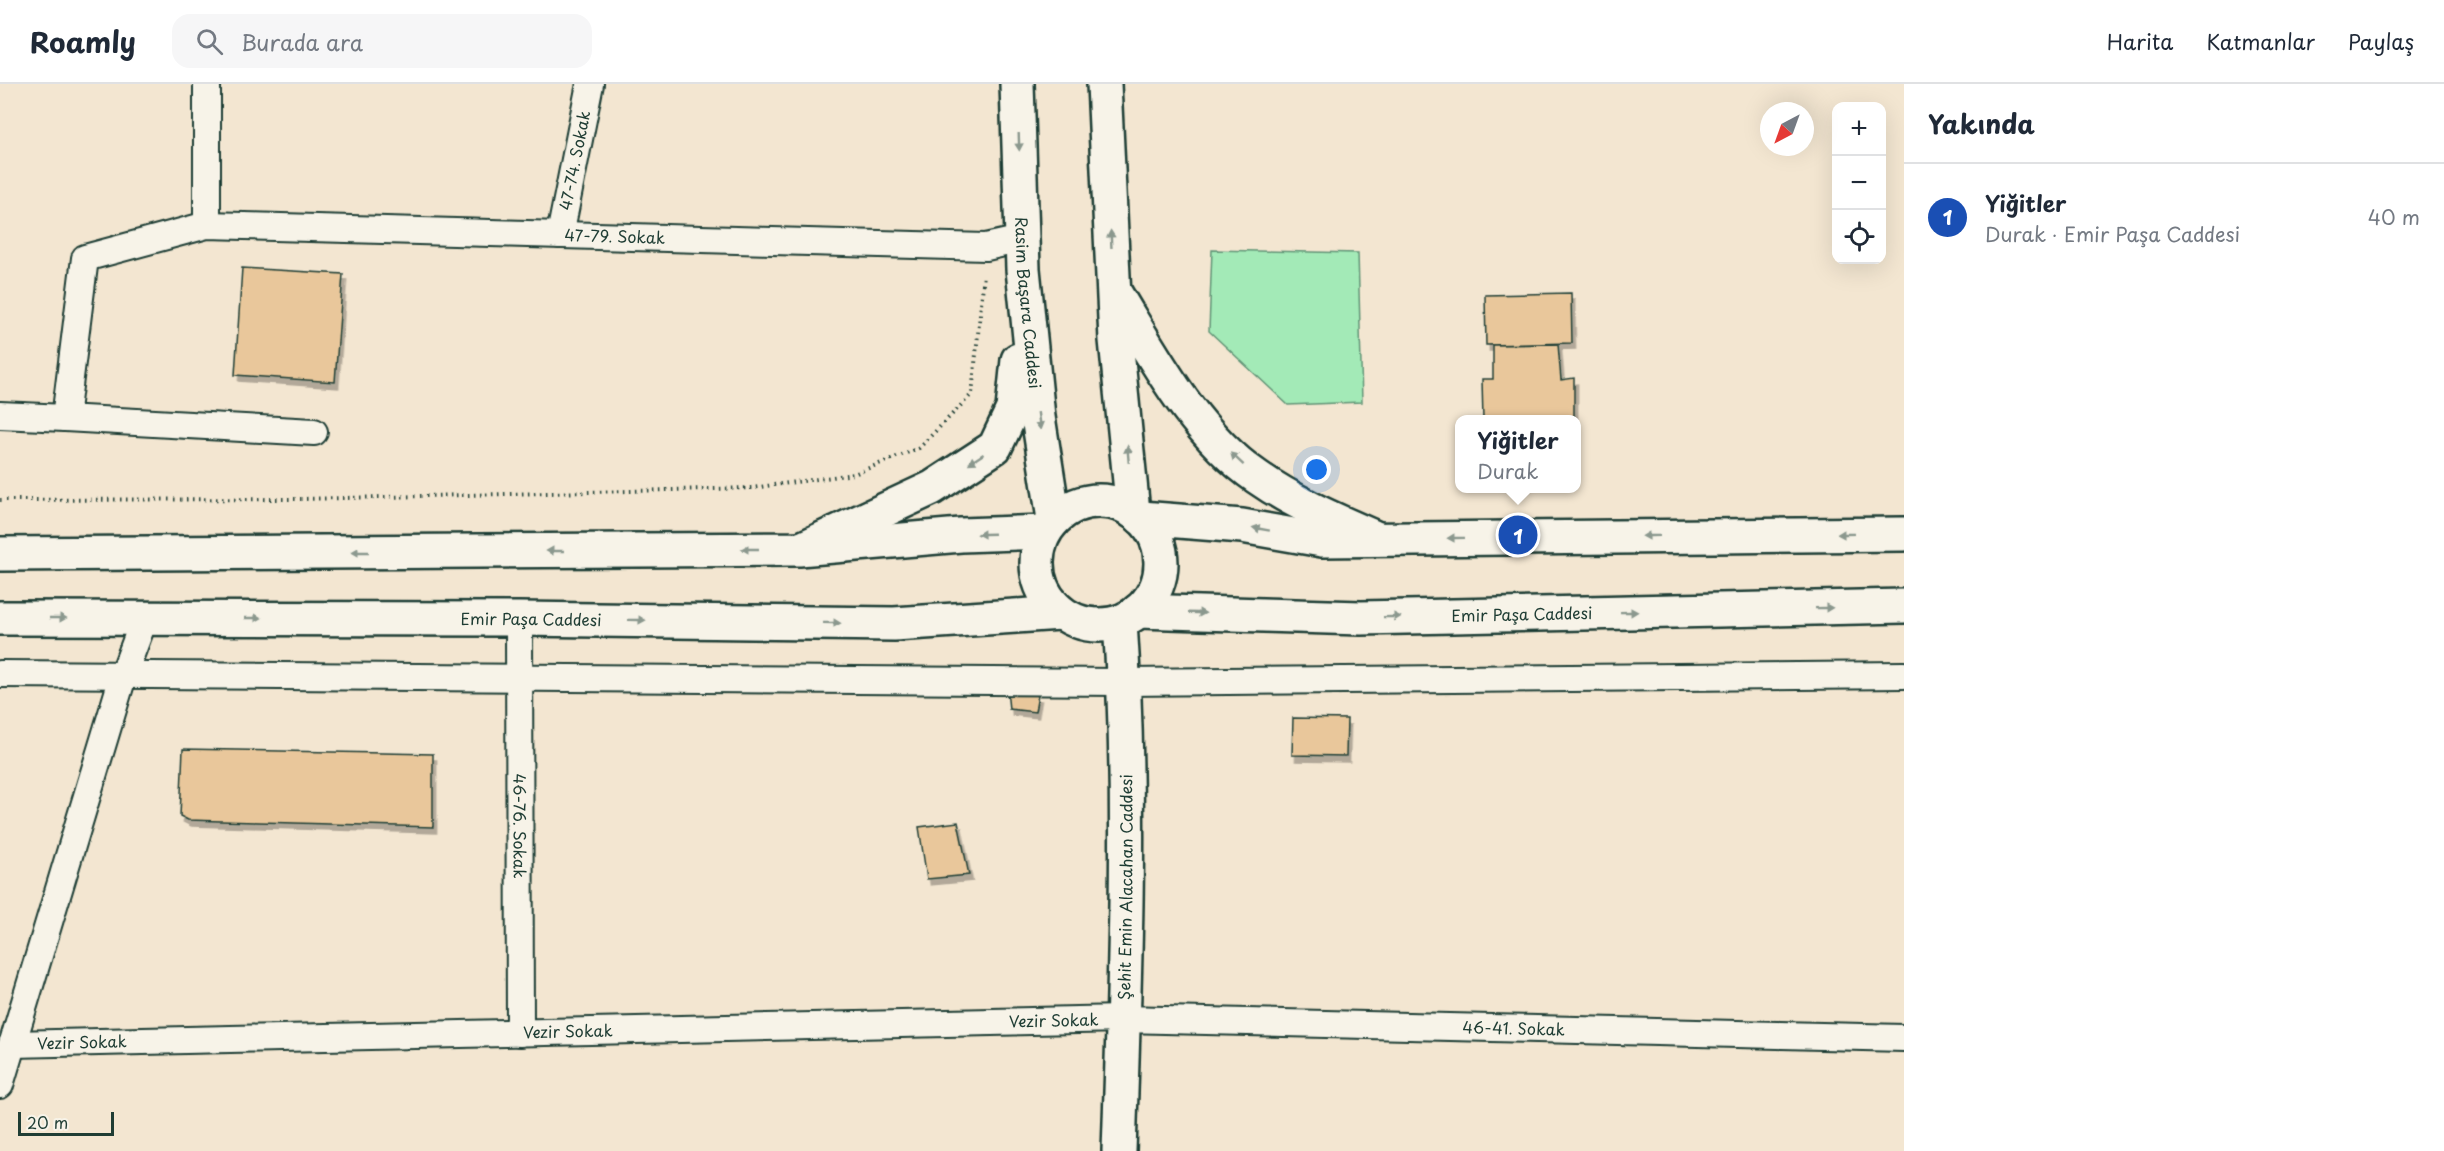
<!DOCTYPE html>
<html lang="tr">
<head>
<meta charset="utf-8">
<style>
	:root { --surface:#fff; --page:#f6f6f7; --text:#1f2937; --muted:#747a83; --line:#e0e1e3; --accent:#d1495b }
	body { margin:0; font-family:"Playpen Sans",sans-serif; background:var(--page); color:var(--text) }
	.controls { position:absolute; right:18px; top:18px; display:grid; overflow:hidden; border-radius:12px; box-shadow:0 6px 24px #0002 }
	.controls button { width:54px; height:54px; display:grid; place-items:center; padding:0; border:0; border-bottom:2px solid var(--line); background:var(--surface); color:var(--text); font:30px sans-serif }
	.compass { position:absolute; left:1760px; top:18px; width:54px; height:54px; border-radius:50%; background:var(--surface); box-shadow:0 6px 24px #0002; rotate:221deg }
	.scale { position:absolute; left:18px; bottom:15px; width:96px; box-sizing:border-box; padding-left:6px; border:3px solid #1f3d34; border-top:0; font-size:16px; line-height:21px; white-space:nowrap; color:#1f3d34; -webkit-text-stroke:4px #f7f3e8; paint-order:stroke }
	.you { position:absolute; left:1317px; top:386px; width:21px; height:21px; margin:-15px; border:4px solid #fff; border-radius:50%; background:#1a73e8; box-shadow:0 0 0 9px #1a73e833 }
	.badge { display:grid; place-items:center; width:39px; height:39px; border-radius:50%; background:var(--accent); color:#fff; font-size:20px; font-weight:700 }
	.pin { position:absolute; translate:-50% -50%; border:3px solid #fff; box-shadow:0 2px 6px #0006 }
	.popup { position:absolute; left:1455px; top:331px; width:126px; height:78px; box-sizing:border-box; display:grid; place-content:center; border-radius:12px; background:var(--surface); filter:drop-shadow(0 2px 4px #0005); font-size:20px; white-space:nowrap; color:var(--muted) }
	.popup b { font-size:22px; color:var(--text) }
	.popup::after { content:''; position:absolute; left:50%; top:100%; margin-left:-12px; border:12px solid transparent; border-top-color:var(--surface) }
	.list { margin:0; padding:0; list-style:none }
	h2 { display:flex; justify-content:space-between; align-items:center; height:78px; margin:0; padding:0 24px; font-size:26px }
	h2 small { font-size:20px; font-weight:400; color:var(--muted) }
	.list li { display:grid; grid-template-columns:39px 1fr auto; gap:18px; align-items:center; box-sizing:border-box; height:108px; padding:0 24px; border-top:2px solid var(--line) }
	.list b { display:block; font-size:22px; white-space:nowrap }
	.list p { margin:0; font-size:20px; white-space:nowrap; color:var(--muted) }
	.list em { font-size:20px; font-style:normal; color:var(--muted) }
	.icon { flex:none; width:33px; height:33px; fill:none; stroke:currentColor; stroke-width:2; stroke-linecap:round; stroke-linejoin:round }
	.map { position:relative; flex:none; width:1904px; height:1067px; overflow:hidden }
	header { display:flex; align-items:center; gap:36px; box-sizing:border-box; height:84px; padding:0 30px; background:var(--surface); border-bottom:2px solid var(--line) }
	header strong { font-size:28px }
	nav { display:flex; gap:33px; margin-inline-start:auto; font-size:21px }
	.search { width:420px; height:54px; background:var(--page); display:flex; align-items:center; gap:15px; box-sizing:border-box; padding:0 21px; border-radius:18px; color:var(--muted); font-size:22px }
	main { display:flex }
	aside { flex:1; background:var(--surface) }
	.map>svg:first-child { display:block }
	.green { fill:#a3eab7; stroke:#619476; stroke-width:1.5 }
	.building { fill:#e9c79b; stroke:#1f3d34; stroke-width:1.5; filter:url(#shadow) }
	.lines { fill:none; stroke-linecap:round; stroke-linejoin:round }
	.street-casing { stroke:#1f3d34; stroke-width:30 }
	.secondary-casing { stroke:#1f3d34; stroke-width:38 }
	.primary-casing { stroke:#1f3d34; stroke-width:38 }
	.path { stroke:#1f3d34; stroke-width:4; stroke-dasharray:1.5 4.5; stroke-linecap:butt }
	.street { stroke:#f7f3e8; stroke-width:26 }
	.secondary { stroke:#f7f3e8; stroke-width:33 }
	.primary { stroke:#f7f3e8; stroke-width:33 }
	.oneway { fill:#8b988e }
	.labels { text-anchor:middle; stroke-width:4.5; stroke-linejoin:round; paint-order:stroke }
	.street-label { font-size:16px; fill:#1f3d34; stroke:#f7f3e8 }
</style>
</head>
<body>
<header>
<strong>Roamly</strong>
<div class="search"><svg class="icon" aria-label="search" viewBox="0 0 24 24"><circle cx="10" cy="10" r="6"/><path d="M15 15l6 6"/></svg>Burada ara</div>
<nav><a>Harita</a><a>Katmanlar</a><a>Paylaş</a></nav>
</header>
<main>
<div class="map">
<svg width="1904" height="1067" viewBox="0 0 1904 1067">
	<defs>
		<filter id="shadow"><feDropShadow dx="3.5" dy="6" stdDeviation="0" flood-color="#0004"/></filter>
	</defs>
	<rect width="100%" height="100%" fill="#f3e6d1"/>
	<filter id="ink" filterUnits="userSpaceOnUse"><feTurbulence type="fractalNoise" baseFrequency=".0167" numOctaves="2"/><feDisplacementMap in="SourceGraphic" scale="12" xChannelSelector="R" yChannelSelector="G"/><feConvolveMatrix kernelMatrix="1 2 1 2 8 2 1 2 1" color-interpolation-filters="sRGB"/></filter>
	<g filter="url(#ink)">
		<path class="green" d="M1212 166 1358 169 1362 318 1288 321 1209 247Z"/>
		<path class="building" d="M242 184 343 190 335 298 235 291Z
			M1571 209 1572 259 1486 261 1485 211Z
			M1558 260 1561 296 1574 294V336H1483L1482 295H1493V261Z
			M1007 606 1038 611 1035 628 1009 625Z
			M1293 634 1347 635 1346 672 1292 671Z
			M183 665 433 670V743L188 736 180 732Z
			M958 738 969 791 927 795 919 743Z"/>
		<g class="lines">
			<defs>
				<g id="street">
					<path d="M207 141V0"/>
					<path id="s1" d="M560 151 590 0"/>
					<path d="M0 331 65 334"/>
					<path id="s2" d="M314 348 65 334 85 174 207 141 986 163 1022 155"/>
					<path id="s3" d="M519 535 520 949"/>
					<path d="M0 590 1125 598 1904 591"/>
					<path id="s4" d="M12 960 1123 935 1904 954"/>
					<path d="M0 1001 124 589 145 533"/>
				</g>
				<g id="secondary">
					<path id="s5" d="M1017 0 1023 185 1038 333 1054 435"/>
					<path d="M1104 0 1116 256 1133 428"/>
					<path d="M1115 209C1154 273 1194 350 1257 393 1294 419 1337 437 1378 455"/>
					<path d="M803 464 932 404 995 363 1013 325 1018 276"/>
					<path id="s6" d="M1119 1067C1125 891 1132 714 1120 538"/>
				</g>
				<g id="primary">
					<circle cx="1099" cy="479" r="62"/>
					<path d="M1141 434 1242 442 1322 456 1904 450"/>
					<path d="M0 470 799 465 961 451 1044 448"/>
					<path id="s7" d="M1138 527 1361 534 1904 522"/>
					<path id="s8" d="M0 534 519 535 894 540 1061 529"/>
				</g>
			</defs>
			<use href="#street" class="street-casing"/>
			<use href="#secondary" class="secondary-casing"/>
			<use href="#primary" class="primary-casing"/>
			<path class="path" d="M0 416 302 415 752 404 854 390 919 364 972 310 984 190"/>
			<use href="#street" class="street"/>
			<use href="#secondary" class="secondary"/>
			<use href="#primary" class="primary"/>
		</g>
		<defs><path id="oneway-solid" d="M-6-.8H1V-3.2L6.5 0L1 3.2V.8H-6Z" transform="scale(1.5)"/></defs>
		<g class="oneway">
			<use href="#oneway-solid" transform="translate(1019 58) rotate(88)"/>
			<use href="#oneway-solid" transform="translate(1111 155) rotate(-93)"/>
			<use href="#oneway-solid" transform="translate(1039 337) rotate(82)"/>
			<use href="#oneway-solid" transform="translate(1128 370) rotate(-95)"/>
			<use href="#oneway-solid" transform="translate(976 375) rotate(147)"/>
			<use href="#oneway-solid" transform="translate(1237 375) rotate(-137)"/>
			<use href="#oneway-solid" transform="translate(1261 445) rotate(-170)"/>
			<use href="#oneway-solid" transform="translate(986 450) rotate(178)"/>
			<use href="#oneway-solid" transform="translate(1846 450) rotate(179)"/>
			<use href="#oneway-solid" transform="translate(1651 452) rotate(179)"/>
			<use href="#oneway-solid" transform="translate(1456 454) rotate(179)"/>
			<use href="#oneway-solid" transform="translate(750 465) rotate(180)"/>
			<use href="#oneway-solid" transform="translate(555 467) rotate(180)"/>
			<use href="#oneway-solid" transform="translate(360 468) rotate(180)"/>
			<use href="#oneway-solid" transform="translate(1824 524) rotate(-1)"/>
			<use href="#oneway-solid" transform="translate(1629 528) rotate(-1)"/>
			<use href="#oneway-solid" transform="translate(1197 529) rotate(2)"/>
			<use href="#oneway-solid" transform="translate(1392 533) rotate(-1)"/>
			<use href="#oneway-solid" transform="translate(58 534)"/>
			<use href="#oneway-solid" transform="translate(253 534)"/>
			<use href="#oneway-solid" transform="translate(637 536) rotate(1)"/>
			<use href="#oneway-solid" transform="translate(832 539) rotate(1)"/>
		</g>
	</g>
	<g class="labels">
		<g class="street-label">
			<text dy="6" stroke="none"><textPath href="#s1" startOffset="76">47-74. Sokak</textPath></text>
			<text dy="6" stroke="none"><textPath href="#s2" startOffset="945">47-79. Sokak</textPath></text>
			<text dy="6" stroke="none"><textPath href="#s5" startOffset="219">Rasim Başara Caddesi</textPath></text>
			<text dy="6" stroke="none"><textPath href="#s7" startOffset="384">Emir Paşa Caddesi</textPath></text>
			<text dy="6" stroke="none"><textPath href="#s8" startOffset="531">Emir Paşa Caddesi</textPath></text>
			<text dy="6" stroke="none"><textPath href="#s3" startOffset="207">46-76. Sokak</textPath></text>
			<text dy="6" stroke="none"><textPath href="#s6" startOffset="264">Şehit Emin Alacahan Caddesi</textPath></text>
			<text dy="6" stroke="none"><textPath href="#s4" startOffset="1042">Vezir Sokak</textPath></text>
			<text dy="6" stroke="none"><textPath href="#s4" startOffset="1502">46-41. Sokak</textPath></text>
			<text dy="6" stroke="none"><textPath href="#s4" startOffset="556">Vezir Sokak</textPath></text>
			<text dy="6" stroke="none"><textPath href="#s4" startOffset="70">Vezir Sokak</textPath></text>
		</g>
	</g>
</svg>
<div class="controls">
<button>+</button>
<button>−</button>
<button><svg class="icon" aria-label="locate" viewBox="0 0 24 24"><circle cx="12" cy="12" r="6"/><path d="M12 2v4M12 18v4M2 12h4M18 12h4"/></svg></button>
</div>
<svg class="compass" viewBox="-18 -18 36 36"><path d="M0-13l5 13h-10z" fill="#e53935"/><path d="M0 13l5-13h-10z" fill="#747a83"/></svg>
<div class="scale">20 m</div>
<div class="you"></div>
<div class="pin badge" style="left:1518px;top:451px;background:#1a4fb4">1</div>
<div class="popup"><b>Yiğitler</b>Durak</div>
</div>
<aside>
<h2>Yakında<small></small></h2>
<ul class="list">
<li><span class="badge" style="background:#1a4fb4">1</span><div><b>Yiğitler</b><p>Durak · Emir Paşa Caddesi</p></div><em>40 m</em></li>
</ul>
</aside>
</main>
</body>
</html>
